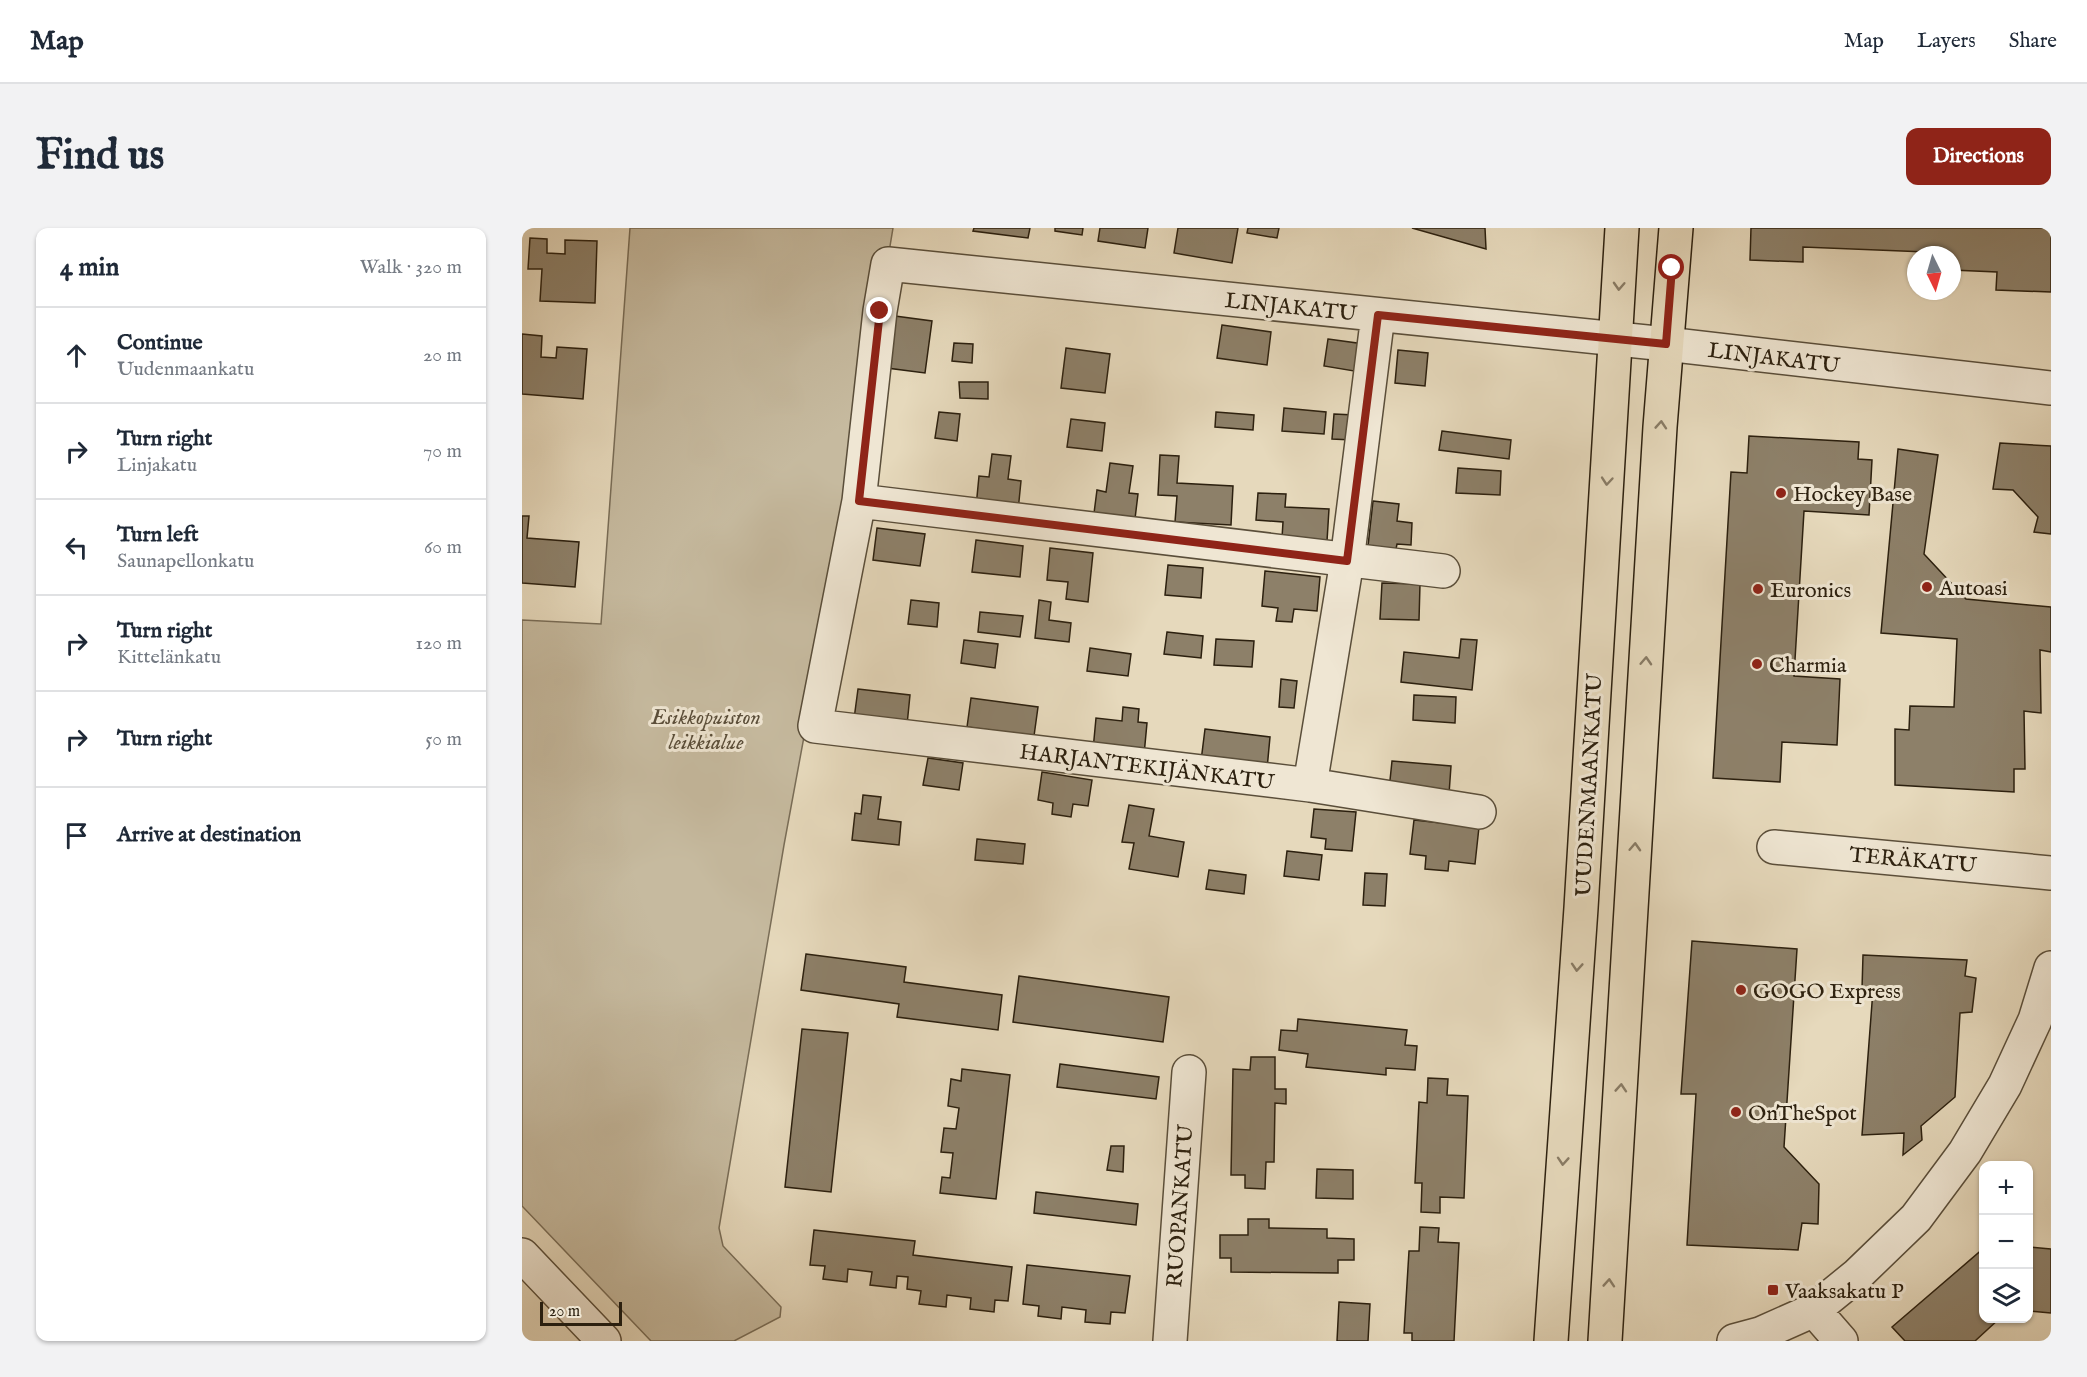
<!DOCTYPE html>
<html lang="en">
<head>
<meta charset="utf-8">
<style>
	:root { --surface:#fff; --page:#f2f2f3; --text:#1f2937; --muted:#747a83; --line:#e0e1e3; --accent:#8f2418 }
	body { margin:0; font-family:"IM FELL English",serif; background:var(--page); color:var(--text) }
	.controls { position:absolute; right:18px; bottom:18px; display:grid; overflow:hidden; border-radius:12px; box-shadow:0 2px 4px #0004 }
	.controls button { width:54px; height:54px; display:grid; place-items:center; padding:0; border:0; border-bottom:2px solid var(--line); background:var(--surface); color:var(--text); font:30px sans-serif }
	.compass { position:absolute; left:1385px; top:18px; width:54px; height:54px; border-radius:50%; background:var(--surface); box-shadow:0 2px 4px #0004; rotate:175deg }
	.scale { position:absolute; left:18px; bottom:15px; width:82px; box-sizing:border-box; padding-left:6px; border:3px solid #2c200f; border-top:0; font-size:16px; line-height:21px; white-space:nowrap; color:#2c200f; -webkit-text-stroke:4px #efe6d3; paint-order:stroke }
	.stop { position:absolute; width:18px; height:18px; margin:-14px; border:4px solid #8f2418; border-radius:50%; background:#fff }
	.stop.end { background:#8f2418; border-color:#fff; box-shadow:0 2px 6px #0008 }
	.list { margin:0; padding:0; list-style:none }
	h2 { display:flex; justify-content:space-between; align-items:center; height:78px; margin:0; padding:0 24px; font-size:26px }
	h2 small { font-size:20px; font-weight:400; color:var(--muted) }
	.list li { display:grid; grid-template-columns:39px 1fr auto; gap:18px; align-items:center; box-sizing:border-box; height:96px; padding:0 24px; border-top:2px solid var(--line) }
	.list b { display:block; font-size:22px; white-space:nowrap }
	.list p { margin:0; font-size:20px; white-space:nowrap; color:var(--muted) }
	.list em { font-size:20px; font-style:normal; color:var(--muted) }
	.icon { flex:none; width:33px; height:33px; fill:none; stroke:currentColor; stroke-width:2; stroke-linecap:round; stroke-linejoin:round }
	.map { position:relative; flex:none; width:1529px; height:1113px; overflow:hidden; border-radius:12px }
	header { display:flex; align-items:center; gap:36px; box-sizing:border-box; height:84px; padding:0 30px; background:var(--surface); border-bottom:2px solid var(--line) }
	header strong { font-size:28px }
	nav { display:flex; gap:33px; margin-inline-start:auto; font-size:21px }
	.intro { display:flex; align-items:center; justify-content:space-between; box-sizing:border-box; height:144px; padding:0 36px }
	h1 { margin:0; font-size:42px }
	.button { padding:15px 27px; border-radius:12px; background:var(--accent); color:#fff; font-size:21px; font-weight:700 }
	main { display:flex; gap:36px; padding:0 36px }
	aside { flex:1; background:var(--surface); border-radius:12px; box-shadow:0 2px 4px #0004 }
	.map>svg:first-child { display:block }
	.green { fill:#c6ba9f; stroke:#796d57; stroke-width:1.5 }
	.building { fill:#8d8069; stroke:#2c200f; stroke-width:1.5 }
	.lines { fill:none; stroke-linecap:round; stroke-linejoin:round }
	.minor-casing { stroke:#5a4e3a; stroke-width:36 }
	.major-casing { stroke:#2c200f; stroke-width:36 }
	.minor { stroke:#efe6d3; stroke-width:33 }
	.major { stroke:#e6d9bc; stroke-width:33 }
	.oneway { stroke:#897c66 }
	.route { stroke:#8f2418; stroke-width:8 }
	.poi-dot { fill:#8f2418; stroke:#efe6d3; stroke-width:2 }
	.labels { text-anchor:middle; stroke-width:6; stroke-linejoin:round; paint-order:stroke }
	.street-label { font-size:22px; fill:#2c200f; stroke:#efe6d3 }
	.poi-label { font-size:22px; fill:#2c200f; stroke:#efe6d3; text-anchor:start }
	.park-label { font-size:22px; font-style:italic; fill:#5a4e3a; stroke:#efe6d3 }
</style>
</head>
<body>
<header>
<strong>Map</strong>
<nav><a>Map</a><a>Layers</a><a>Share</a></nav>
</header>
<div class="intro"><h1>Find us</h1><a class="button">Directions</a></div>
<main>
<aside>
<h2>4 min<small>Walk · 320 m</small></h2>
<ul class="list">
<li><svg class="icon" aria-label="ahead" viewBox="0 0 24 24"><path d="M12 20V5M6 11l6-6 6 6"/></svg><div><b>Continue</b><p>Uudenmaankatu</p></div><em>20 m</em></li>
<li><svg class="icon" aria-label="right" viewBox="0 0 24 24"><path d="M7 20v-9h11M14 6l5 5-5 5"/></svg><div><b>Turn right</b><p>Linjakatu</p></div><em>70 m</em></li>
<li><svg class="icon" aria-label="left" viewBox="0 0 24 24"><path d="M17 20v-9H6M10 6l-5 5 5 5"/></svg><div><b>Turn left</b><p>Saunapellonkatu</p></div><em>60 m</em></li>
<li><svg class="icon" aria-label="right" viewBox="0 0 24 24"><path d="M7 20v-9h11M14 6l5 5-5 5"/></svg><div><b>Turn right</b><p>Kittelänkatu</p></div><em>120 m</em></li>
<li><svg class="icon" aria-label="right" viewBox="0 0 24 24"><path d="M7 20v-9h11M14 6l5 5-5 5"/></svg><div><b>Turn right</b></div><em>50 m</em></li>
<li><svg class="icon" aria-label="arrive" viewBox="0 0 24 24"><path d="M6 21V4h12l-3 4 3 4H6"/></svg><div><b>Arrive at destination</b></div></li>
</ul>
</aside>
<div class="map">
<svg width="1529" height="1113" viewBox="0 0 1529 1113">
	<rect width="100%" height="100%" fill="#e6d9bc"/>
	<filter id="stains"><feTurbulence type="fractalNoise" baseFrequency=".00333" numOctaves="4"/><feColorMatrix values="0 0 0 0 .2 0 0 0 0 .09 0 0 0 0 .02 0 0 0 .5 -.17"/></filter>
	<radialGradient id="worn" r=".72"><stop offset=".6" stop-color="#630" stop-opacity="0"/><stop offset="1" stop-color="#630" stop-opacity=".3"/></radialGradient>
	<path class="green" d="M108 0H371L329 254 262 617 197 1000 201 1018 259 1079 258 1089 212 1113H129L0 978V392L79 396Z"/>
	<path class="building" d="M452 0H508L506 10 451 3Z
		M533 0H561L560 7 533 3Z
		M578 0H626L623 20 576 13Z
		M656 0H716L710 35 652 25Z
		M726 0H757L755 10 725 5Z
		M890 0H963L964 21Z
		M1229 0H1529V64L1474 62 1475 44 1430 42 1429 25 1281 19V34L1228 32Z
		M8 10 25 11V25L43 26V12L75 13 73 75 18 73 20 41H6Z
		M373 88 410 93 403 145 365 140Z
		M700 97 749 104 745 137 695 130Z
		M0 106 20 108 19 129 34 130 35 119 65 121 61 171 0 166Z
		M806 111 842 116 838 144 802 138Z
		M432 115 451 116 450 135 430 133Z
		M544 120 588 126 583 165 539 160Z
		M876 122 906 125 903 158 873 155Z
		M437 154H466V171L438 170Z
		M762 180 804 184 802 206 760 203Z
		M417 184 438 186 435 213 413 210Z
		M694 184 732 187 731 202 693 199Z
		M812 186 832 187 830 212 810 211Z
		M549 191 583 195 580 223 545 219Z
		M920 203 989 212 987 231 917 222Z
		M1227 208 1337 214 1336 231 1350 232 1347 287 1282 283 1272 448 1318 451 1315 517 1260 514 1258 554 1191 550 1209 244 1225 245Z
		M1478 215 1529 218V306L1512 304 1516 289 1491 262 1471 261Z
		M1376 221 1416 227 1402 326 1444 371 1529 379V424L1518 422 1519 485 1502 483 1503 541H1492V564L1373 557V501L1387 502 1388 478 1432 479 1435 411 1359 405Z
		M470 226 489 228 486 251 499 253 496 283 454 279 457 248 467 249Z
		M638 227 657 228 655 255 711 258 709 297 653 294 655 268 636 267Z
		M588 235 611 238 607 265 616 266 612 299 571 293 575 262 584 264Z
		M936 240 979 243 978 267 934 265Z
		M736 265 764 266 763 279 807 281 805 313 760 310 761 294 734 292Z
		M851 273 877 276 875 293 890 295 889 317 875 316 872 331 845 327Z
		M0 288H7L5 310 57 314 53 359 0 355Z
		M355 300 403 306 398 338 351 332Z
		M454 312 501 318 498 349 450 344Z
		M528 320 571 325 566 374 544 371 546 354 525 352Z
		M646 337 681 340 679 370 643 367Z
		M743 343 798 349 795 383 772 381 770 394 754 393 756 380 740 378Z
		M860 355 898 356 897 392 858 391Z
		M389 372 417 375 415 399 386 396Z
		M517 372 529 374 527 392 549 395 547 414 513 410Z
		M458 384 501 388 498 409 456 404Z
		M645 404 681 408 679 430 642 426Z
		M694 411 732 413 730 439 692 437Z
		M939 411 955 412 950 462 879 454 882 424 937 430Z
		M442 412 476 416 473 440 439 435Z
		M568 420 609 426 606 448 565 443Z
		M759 451 775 453 772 480 757 479Z
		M336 461 388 467 385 497 332 491Z
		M892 467 934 469 933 495 891 492Z
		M449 470 516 479 512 508 445 499Z
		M601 479 617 481 616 494 625 495 622 527 571 522 574 490 600 493Z
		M683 501 748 509 745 541 679 533Z
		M406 530 441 535 437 562 401 557Z
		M870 533 929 538 927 566 867 562Z
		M520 544 570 552 566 578 551 576 549 589 530 586 531 575 516 572Z
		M341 567 359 569 356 591 379 594 377 617 330 612 333 585 339 586Z
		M607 577 632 581 627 608 662 614 656 649 607 641 612 615 600 614Z
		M792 581 834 584 830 623 803 621 804 611 789 609Z
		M892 592 957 599 953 636 927 633 926 643 903 641 904 628 888 626Z
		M455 611 503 616 501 636 453 632Z
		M765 623 800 627 797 652 762 648Z
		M687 642 724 647 722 666 684 661Z
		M843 645 865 646 863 678 841 677Z
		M1170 713 1275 721 1262 919 1297 956 1296 996 1280 995 1276 1022 1165 1017 1174 866H1159Z
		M284 726 384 739 382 754 480 767 476 802 375 789 377 776 279 762Z
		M1341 727 1445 732 1443 748 1454 750 1450 784 1438 785 1433 869 1399 898 1400 912 1381 927 1382 905 1340 907 1351 762 1340 761Z
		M497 748 647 769 641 814 491 794Z
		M776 791 885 802 883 817 895 818 893 842 864 840V847L784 839 786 826 757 822 759 802 775 803Z
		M280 801 326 805 309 964 263 959Z
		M729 829H753V861H764V876L753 875 752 934H744L743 961 723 960V947H709L711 841 728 842Z
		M538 836 637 849 634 871 535 859Z
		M440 841 488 847 474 971 418 965 420 949 428 950 431 925 419 924 422 900 434 901 437 880 426 878 429 851 439 853Z
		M906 850 926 851 925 867 946 868 942 970 918 969V985L899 984 900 955H893L897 874 905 875Z
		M589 918H602L601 944 585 942Z
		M795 941 831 942V971L794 970Z
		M514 964 616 976 614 997 512 985Z
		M726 991H747V1000L805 1001V1010L832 1011V1032H816V1045L709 1044V1030H698V1007H726Z
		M898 999 917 1000 916 1014 937 1015 932 1113H890V1105H882L887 1023H897Z
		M292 1002 393 1013 391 1027 490 1039 486 1073 473 1072 472 1084 448 1081 449 1070 425 1067 424 1079 397 1076 399 1063 385 1061 386 1049 375 1048 374 1060 348 1057 350 1044 326 1041 325 1054 301 1051 303 1038 288 1037Z
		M1506 1019 1529 1021V1085L1506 1083Z
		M1462 1020V1090H1478L1453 1113H1383L1370 1099Z
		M505 1037 608 1048 603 1085 589 1084 588 1096 563 1094 564 1082 540 1079 539 1091 516 1088 517 1078 501 1076Z
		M817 1074 848 1076 846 1113H815Z"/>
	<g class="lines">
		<defs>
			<path id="minor" d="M337 273 921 343
				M788 557 825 333 856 87
				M957 584 788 557 293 498 337 273 358 83 366 36 1144 116 1529 160
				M1252 619 1529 645
				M0 1027 82 1113
				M1292 1082 1319 1113
				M648 1113 667 844
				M1212 1113 1238 1106 1292 1082 1335 1047 1394 990 1443 924 1483 857 1513 792 1529 740"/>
			<path id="major" d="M1029 1113 1059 680 1100 0
				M1083 1113 1138 199 1154 0"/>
		</defs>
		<use href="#minor" class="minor-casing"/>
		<use href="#major" class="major-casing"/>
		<use href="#minor" class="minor"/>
		<use href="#major" class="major"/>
	</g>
	<defs><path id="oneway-chevron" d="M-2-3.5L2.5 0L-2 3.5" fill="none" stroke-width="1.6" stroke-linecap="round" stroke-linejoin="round" transform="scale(1.5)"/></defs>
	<g class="oneway">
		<use href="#oneway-chevron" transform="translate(1097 58) rotate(93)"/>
		<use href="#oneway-chevron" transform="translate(1139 197) rotate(-86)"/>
		<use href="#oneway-chevron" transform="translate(1085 253) rotate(95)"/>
		<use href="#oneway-chevron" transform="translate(1124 433) rotate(-87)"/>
		<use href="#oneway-chevron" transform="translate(1113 619) rotate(-87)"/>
		<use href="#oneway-chevron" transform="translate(1055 739) rotate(94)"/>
		<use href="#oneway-chevron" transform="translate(1099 860) rotate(-86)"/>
		<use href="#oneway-chevron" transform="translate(1041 933) rotate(94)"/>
		<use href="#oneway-chevron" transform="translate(1087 1055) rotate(-86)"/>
	</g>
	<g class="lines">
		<path class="route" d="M358 83 337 273 825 333 856 87 1144 116 1150 40"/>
	</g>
	<g class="poi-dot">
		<circle cx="1259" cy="265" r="6"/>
		<circle cx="1405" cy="359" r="6"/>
		<circle cx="1236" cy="361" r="6"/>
		<circle cx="1235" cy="436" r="6"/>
		<circle cx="1219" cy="762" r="6"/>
		<circle cx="1214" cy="884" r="6"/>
		<rect x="1245" y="1056" width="12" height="12" rx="3"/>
	</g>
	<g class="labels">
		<g class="street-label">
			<text transform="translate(769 78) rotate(6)" y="8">LINJAKATU</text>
			<text transform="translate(1252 129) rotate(7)" y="8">LINJAKATU</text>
			<text transform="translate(625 538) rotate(7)" y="8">HARJANTEKIJÄNKATU</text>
			<text transform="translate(1066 557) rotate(-87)" y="8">UUDENMAANKATU</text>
			<text transform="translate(1391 631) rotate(5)" y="8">TERÄKATU</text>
			<text transform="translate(657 978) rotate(-86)" y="8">RUOPANKATU</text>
		</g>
		<g class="poi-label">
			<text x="1271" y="273">Hockey Base</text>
			<text x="1417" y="367">Autoasi</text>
			<text x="1248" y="369">Euronics</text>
			<text x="1247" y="444">Charmia</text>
			<text x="1231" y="770">GOGO Express</text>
			<text x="1226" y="892">OnTheSpot</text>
			<text x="1263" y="1070">Vaaksakatu P</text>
		</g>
		<g class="park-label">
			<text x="184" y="496">Esikkopuiston<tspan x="184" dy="25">leikkialue</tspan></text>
		</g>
	</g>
	<rect width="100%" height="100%" filter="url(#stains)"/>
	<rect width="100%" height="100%" fill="url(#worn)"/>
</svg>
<div class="controls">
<button>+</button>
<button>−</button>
<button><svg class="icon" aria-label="layers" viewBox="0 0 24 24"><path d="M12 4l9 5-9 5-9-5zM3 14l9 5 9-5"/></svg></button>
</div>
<svg class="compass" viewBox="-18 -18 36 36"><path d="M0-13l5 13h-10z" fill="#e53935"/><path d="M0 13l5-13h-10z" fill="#747a83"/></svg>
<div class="scale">20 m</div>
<div class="stop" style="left:1150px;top:40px"></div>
<div class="stop end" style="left:358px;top:83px"></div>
</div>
</main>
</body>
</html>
